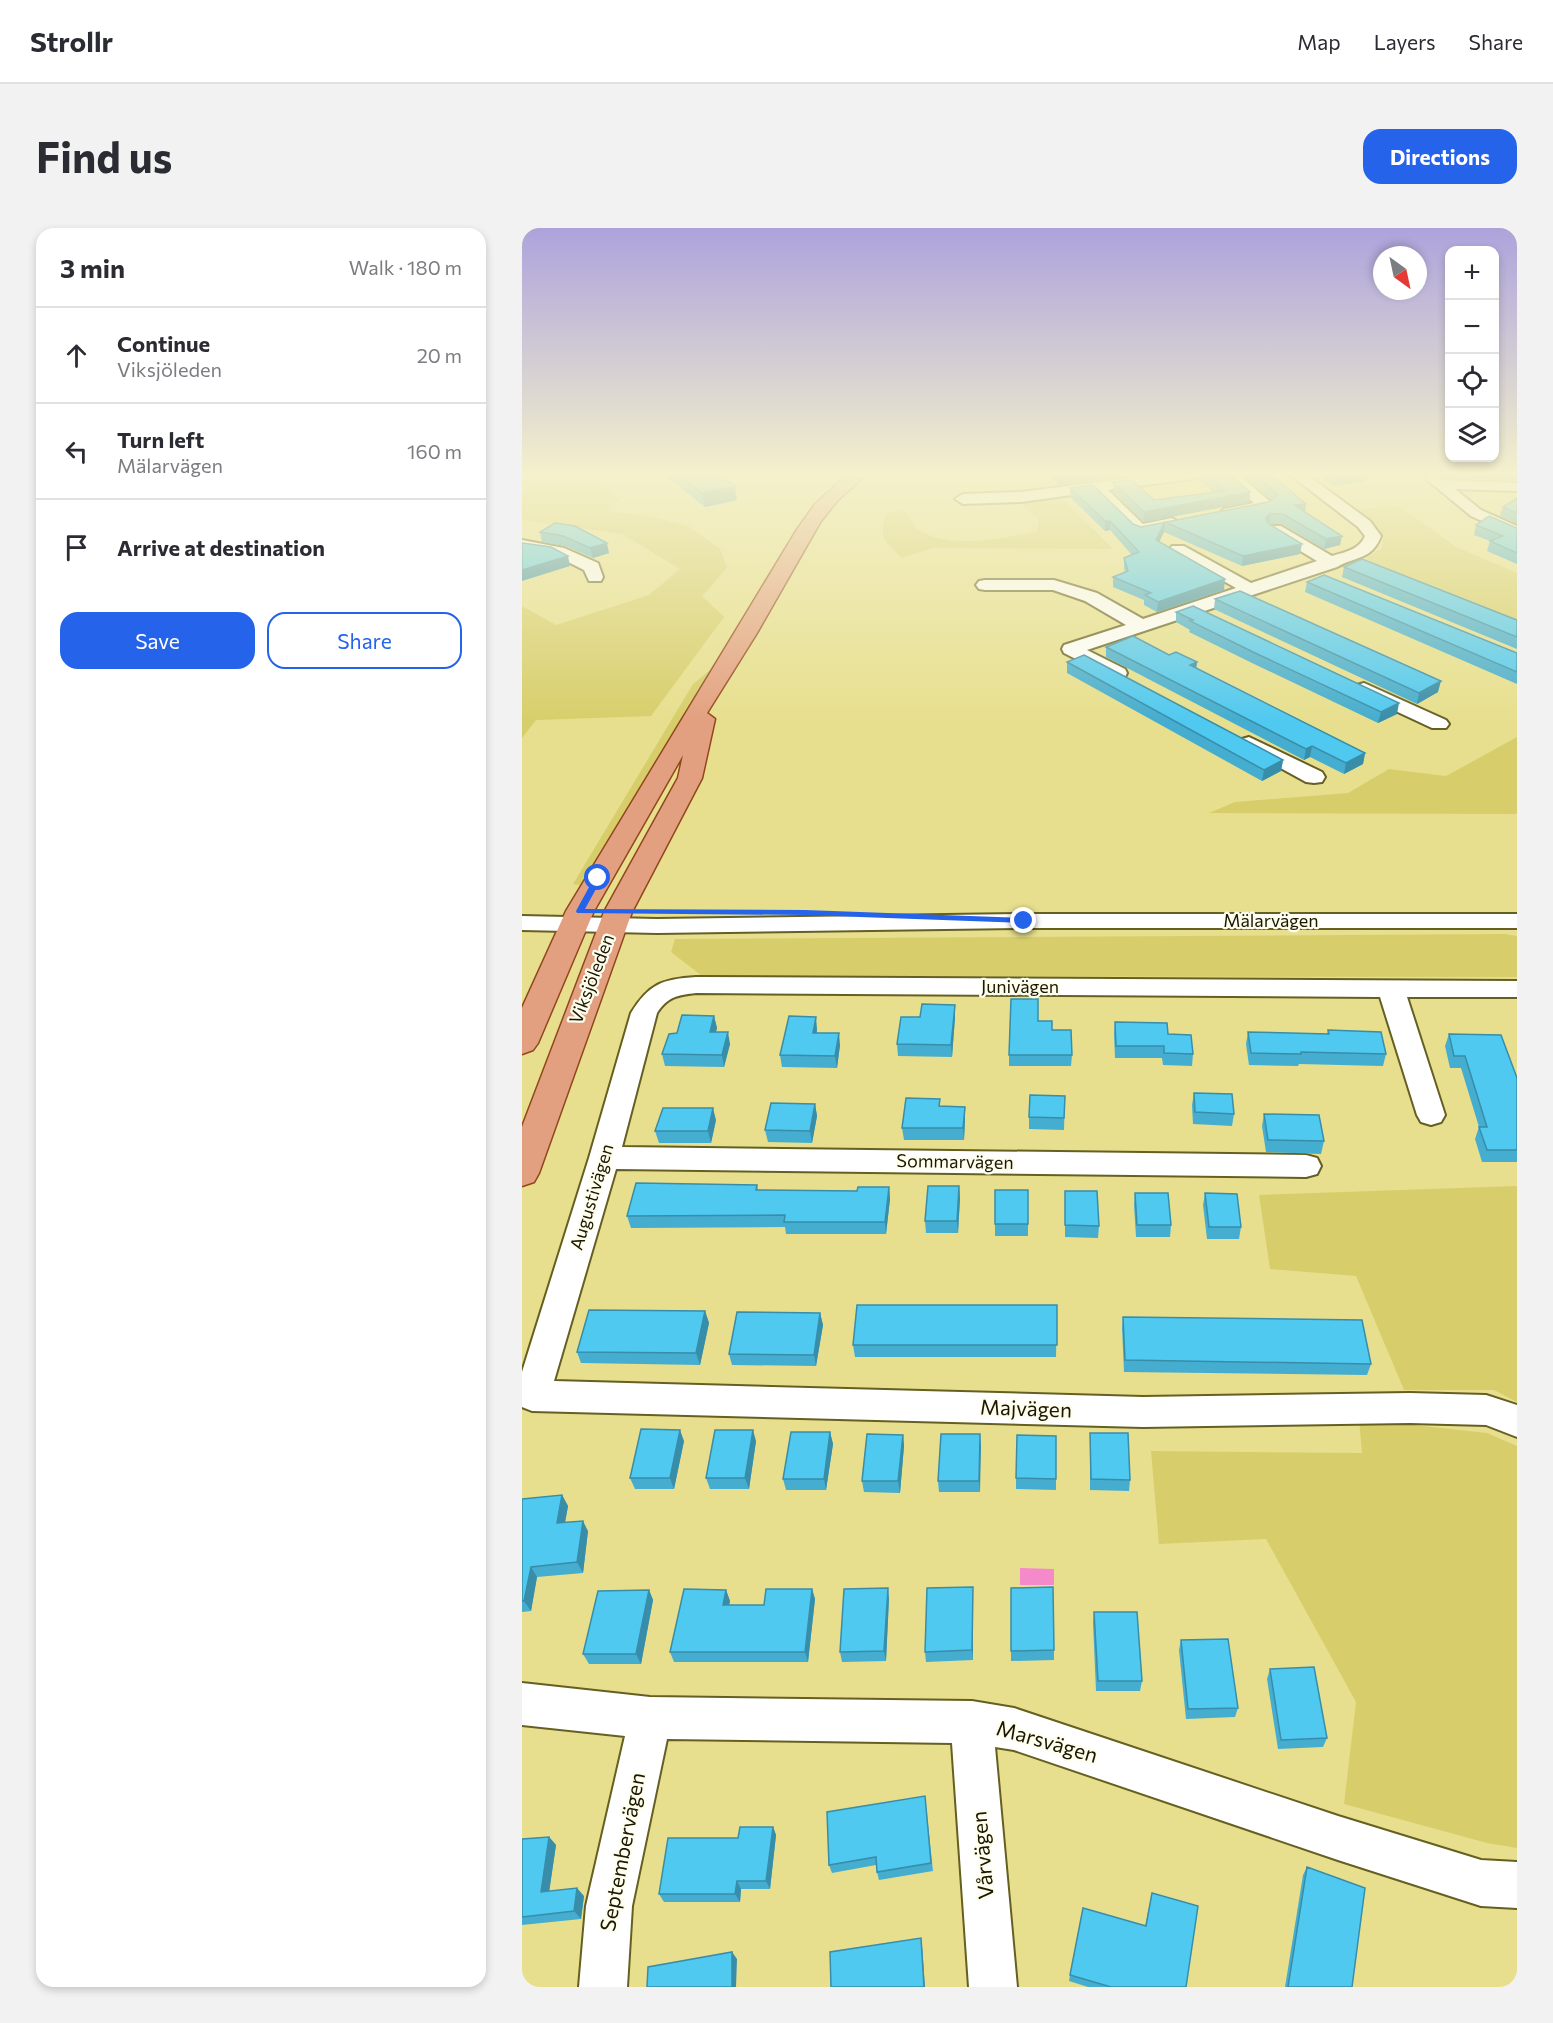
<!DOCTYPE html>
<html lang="en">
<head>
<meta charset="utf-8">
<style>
	:root { --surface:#fff; --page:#f2f2f3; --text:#2b2b33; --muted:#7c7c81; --line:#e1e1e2; --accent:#2563eb }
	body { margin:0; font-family:Commissioner,sans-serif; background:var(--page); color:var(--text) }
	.controls { position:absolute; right:18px; top:18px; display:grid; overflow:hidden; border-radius:12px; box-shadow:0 3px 9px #0003 }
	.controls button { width:54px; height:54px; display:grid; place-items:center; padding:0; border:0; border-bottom:2px solid var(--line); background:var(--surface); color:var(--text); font:30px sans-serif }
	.compass { position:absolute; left:851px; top:18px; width:54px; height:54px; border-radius:50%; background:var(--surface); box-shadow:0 3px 9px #0003; rotate:147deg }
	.stop { position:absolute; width:18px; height:18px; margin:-14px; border:4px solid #2563eb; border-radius:50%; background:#fff }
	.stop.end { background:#2563eb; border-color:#fff; box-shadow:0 2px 6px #0008 }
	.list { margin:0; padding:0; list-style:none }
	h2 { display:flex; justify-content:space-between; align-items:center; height:78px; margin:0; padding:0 24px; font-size:26px }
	h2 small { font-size:20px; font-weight:400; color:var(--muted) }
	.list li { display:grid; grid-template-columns:39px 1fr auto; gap:18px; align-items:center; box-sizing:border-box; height:96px; padding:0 24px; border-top:2px solid var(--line) }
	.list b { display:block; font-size:22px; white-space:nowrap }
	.list p { margin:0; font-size:20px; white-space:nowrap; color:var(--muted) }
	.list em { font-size:20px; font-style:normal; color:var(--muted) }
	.actions { display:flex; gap:12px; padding:18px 24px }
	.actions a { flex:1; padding:14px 0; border:2px solid var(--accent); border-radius:18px; text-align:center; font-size:21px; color:var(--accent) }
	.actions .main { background:var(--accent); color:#fff }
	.icon { flex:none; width:33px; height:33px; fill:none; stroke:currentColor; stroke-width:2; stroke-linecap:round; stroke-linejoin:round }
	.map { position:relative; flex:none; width:995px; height:1759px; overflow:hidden; border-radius:18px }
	header { display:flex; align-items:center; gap:36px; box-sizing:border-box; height:84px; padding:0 30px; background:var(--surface); border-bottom:2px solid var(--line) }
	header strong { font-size:28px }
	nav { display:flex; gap:33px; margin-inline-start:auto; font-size:21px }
	.intro { display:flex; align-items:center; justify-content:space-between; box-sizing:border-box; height:144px; padding:0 36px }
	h1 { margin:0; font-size:42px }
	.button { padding:15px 27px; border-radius:18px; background:var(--accent); color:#fff; font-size:21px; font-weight:700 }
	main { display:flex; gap:36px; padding:0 36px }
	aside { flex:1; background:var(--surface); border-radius:18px; box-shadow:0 3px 9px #0003 }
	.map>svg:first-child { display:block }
	.green { fill:#d7ce6b }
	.water { fill:#f58acb }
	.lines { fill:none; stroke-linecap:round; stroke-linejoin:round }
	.minor-casing { stroke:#655f22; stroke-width:4 }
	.major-casing { stroke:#91471c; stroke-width:3 }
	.minor { fill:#fff; fill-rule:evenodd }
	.major { fill:#e3a080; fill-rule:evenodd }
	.wall { fill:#45adcf }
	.shaded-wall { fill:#388da9 }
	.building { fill:#50c9f1; stroke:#388da9; stroke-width:1.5 }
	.route { fill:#2563eb }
	.labels { text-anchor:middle; stroke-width:4.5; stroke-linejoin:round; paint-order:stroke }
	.street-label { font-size:18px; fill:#1b1801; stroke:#fffeee }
	.near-street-label { font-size:21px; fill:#1b1801; stroke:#fffeee }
</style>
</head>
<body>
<header>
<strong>Strollr</strong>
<nav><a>Map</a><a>Layers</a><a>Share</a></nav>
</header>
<div class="intro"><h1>Find us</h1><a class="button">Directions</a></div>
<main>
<aside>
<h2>3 min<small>Walk · 180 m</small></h2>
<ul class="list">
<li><svg class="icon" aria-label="ahead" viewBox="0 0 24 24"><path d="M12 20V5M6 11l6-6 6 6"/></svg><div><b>Continue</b><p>Viksjöleden</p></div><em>20 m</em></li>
<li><svg class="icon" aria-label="left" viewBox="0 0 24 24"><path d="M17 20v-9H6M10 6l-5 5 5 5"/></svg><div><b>Turn left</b><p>Mälarvägen</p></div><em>160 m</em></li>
<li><svg class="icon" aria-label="arrive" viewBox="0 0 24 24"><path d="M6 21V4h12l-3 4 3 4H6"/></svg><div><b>Arrive at destination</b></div></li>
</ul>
<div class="actions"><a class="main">Save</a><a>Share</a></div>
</aside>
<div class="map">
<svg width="995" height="1759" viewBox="0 0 995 1759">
	<rect width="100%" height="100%" fill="#e7df8e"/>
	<path class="green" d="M0 246H69L98 271 84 283 126 288 166 298 198 321 205 340 180 368 202 389 129 488 14 492 0 510V378L34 397 127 367 158 341 100 306 0 292Z
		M536 266 591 321 410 320 380 330C362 313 357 311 364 286L379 282 386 286C397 327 484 311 515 303L517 291 501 278 504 271Z
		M877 278 934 319 995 345V393L843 331 860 320 861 307 832 282Z
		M193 438 63 658 51 656 171 456Z
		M995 509V586L687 585 713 574 826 565 867 541 924 548Z
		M983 706 995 708V749L180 748 149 724 153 711Z
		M995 958V1174L972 1162H882L834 1048 748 1041 737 967Z
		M837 1191 965 1205 995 1218V1620L965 1615 822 1576 834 1474 744 1311 637 1316 629 1223 840 1225Z"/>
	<path class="water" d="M498 1340 532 1341V1357H498Z"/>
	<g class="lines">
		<defs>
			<path id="minor" d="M640 246H683L676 250 586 262 621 296 650 290 658 295 656 298 618 306 612 304 571 264 499 274 441 276 433 271 441 266 499 264Z
				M700 246H716L752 277 749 280 707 289 702 287 699 284 702 281 732 275Z
				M767 246H784L848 293 859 308C850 332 834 328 815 339L565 422 603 441 605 445 603 449H589L542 425 540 421 542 417 604 397 563 373 531 362H463L457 361 454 357 457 353 463 352H532L575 365 621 391 714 360 650 324 648 321 650 318H662L729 355 795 333 747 304 745 301 747 298H759L810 328C823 324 837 322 843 308L836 299Z
				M898 246H914L921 252 995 255V263L933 261 959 282 995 298V309L949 288Z
				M0 312 42 320 76 335 81 349 79 353H67L62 342 32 327 0 322Z
				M842 455 924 492 927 496 924 500H910L835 465 832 461 835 457Z
				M727 509 800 544 803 549 800 554 792 555 784 554 720 519 717 515 720 511Z
				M502 686H995V700H502L135 705 0 702V688L135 691Z
				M174 749 995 753V769H885L923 887 919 894 909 897 899 894 895 887 858 769 174 765C156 767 145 769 135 785L100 919 784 927 795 930 799 938 795 946 784 949 94 941 32 1153 621 1169 888 1165 964 1167 995 1177V1209L964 1197 888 1195 621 1199 10 1183 0 1179V1144L67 930 109 785C127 756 140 751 174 749Z
				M0 1455 128 1469 450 1473 492 1480 816 1588 959 1632 995 1634V1680L959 1678 816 1632 492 1522 473 1519 495 1759H447L430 1515 145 1511 110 1678 105 1759H57L64 1678 103 1508 0 1497Z"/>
			<path id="major" d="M326 246H345L316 272 299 293 235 405 185 485 193 491 180 550 110 684 17 945 12 954 0 958V899L82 684 156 550 161 527 72 683 16 815 11 822 0 826V780L44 683 274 303 293 276Z"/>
		</defs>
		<use href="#minor" class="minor-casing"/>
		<use href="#major" class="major-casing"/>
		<use href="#minor" class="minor"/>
		<use href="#major" class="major"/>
	</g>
	<path class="wall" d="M141 246H197L215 272 183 279Z
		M525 246H596V249L536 257Z
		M678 246H708L728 264 727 274 622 294 591 264V254L632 272 692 265 678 253Z
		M721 246H748L783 284 818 317 802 321 760 296H747L778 326 720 338 642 304 637 314 702 362 635 384 622 377V372L591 359V349L603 344 602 340V330L610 327 588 302 583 303 548 269V260L611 296 619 299 746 274 750 272 721 248Z
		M796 246H846L844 253 812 258Z
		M921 246H995V253L922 250Z
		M995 270V296L978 288 981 279Z
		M954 297 995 300V336L965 323 968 313 952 307Z
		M53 298 87 325 71 330 43 318 20 314 18 304Z
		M822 339 995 392V421L820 349Z
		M785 354 995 425V456L783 364Z
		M693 371 916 464 895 476 692 381Z
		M654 384 875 486 856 495 730 435 667 404 668 402 654 394Z
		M584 419 674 440 843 525 841 536 822 546 788 529 782 532 584 429Z
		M545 434 761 532 759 543 740 553 545 445Z
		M433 777V789L430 829 376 828 375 816 398 789Z
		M192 788 195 800 194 804 208 816 202 839 143 838 140 826 155 805Z
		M516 793 530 802 550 827 549 838H487V827Z
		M593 794 646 806 671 826 670 838 641 837 640 830H593L592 806Z
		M295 801V805L318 817 315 840 260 839 258 827Z
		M806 802 864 826 861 838 777 836 776 838 727 837 724 816 726 804 805 806Z
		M927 806 995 850V934H960L953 911 957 899 939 840H928L923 818Z
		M672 865 712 886 710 898 671 896 670 877Z
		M543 868 542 902 507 901V889Z
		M418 871V878L443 891 442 912H382L380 900Z
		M293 876 295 888 290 915 246 914 243 902Z
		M742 886 802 913 799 926 744 924 740 898Z
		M194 892 189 915H137L133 903Z
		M235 957 236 962 335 963 367 959 368 971 364 1006H264L263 999 109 1000 105 988Z
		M437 958 438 970 436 1005H404L403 993Z
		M506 962V1008H473V996Z
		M543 963 577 998 576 1010 543 1009Z
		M613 965 649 997 648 1009H614L612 977Z
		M683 965 719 999 717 1011H685L681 977Z
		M535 1077 534 1129H333L331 1117Z
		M183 1083 187 1095 178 1137 59 1135 55 1124Z
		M298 1085 301 1097 294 1138 210 1137 207 1126Z
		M601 1089 849 1136 845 1147 602 1144 600 1100Z
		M308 1204 311 1216 304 1262H264L261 1251Z
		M568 1205 608 1252 607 1263 568 1262Z
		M458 1206V1264H417L416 1253Z
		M381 1207 382 1218 378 1265 342 1264 340 1253Z
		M534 1208V1262L494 1261V1250Z
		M162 1213 152 1261H113L108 1250Z
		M234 1213 227 1261H188L184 1250Z
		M40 1267 46 1278 43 1294 66 1303 61 1345 15 1349 9 1383 0 1384V1271Z
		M290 1361 293 1371 286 1434H152L148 1424 204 1362 208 1373 207 1377H242Z
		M127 1362 131 1372 119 1436H67L61 1426Z
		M367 1370 364 1433 320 1434 318 1424Z
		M451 1370V1432L404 1434 403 1424Z
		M572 1384 620 1453 618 1463H574L571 1395Z
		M659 1412 716 1480 713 1489 664 1491 657 1422Z
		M532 1422V1432L489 1433V1423Z
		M748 1441 805 1510 801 1519 756 1521 745 1451Z
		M403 1568 411 1643 357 1652 355 1644 354 1637 310 1645 307 1637Z
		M251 1599 254 1607 248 1661H219L218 1674H142L137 1666 216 1610Z
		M27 1609 34 1617 27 1663 62 1668 59 1691 0 1697V1611Z
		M785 1639 830 1759H763L781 1647Z
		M630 1665 664 1759H566L547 1753 548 1747 623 1698Z"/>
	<path class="shaded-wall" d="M536 246H596V249L536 257Z
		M814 246H846L844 253 812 258Z
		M213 258 215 272 183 279 180 265Z
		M728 264 727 274 622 294V284Z
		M784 276 783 285 772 277Z
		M748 286 747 296 744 290Z
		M583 293H588V302L583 303Z
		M643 294 642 304 633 322 634 312Z
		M820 308 818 317 802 321 804 311Z
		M85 315 87 325 71 330 68 320Z
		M780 316 778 326 720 338 721 328Z
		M46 328 48 338 0 353V342Z
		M703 351 702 362 635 384 636 374Z
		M675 434 674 445 668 437Z
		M919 453 916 464 895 476 897 465Z
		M877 475 875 486 856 495 859 484Z
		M790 518 788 529 782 532 784 521Z
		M843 525 841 536 822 546 824 535Z
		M761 532 759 543 740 553 742 542Z
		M433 777V789L430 829 429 817Z
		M192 788 195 800 190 816 188 804Z
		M294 789 295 801 292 817 291 805Z
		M206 804 208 816 202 839 200 827Z
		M317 805 318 817 315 840 313 828Z
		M293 876 295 888 290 915 288 903Z
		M443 879V891L442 912 441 900Z
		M191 880 194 892 189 915 186 903Z
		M437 958 438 970 436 1005 435 993Z
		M367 959 368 971 364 1006 363 994Z
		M183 1083 187 1095 178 1137 174 1125Z
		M298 1085 301 1097 294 1138 292 1127Z
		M158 1202 162 1213 152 1261 148 1250Z
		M231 1202 234 1213 227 1261 223 1250Z
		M308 1204 311 1216 304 1262 302 1251Z
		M458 1206 459 1218 458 1264 457 1253Z
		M381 1207 382 1218 378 1265 376 1253Z
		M40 1267 46 1278 41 1306 35 1295Z
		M61 1293 66 1303 61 1345 55 1334Z
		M9 1339 15 1349 9 1383 2 1373Z
		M451 1359V1432L450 1422Z
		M366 1360 367 1370 364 1433 362 1423Z
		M290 1361 293 1371 286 1434 283 1424Z
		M127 1362 131 1372 119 1436 114 1426Z
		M204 1362 208 1373 205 1387 201 1377Z
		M251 1599 254 1607 248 1661 244 1653Z
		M27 1609 34 1617 26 1672 19 1664Z
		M215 1653 219 1661 218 1674 213 1666Z
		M55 1660 62 1668 59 1691 52 1683Z
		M399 1710 400 1717 403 1759H402Z
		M210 1724 215 1731 214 1759H210Z"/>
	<path class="building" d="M156 246H197L213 258 180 265Z
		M682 246H708L728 264 622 284 591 254 610 252 632 272 703 263Z
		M732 246H748L784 276 772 277 820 308 804 311 761 286H748L744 290 747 296 780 316 721 328 643 294 634 312 703 351 636 374 623 367 629 365 591 349 606 343 602 330 617 324 588 293H583L548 260 571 257 611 296 619 299 746 274 754 269 755 266Z
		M995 270V285L981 279Z
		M967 288 995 300V325L968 313 981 308 954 297Z
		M33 295 53 298 85 315 68 320 41 308 18 304Z
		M0 315 29 319 46 328 0 342Z
		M840 331 995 392V409L822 339Z
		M802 347 995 425V444L785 354Z
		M718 363 919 453 897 465 693 371Z
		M671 378 877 475 859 484 731 424 668 393 671 392 654 384Z
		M611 408 647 427 654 424 675 434 668 437 843 525 824 535 790 518 784 521 584 419Z
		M562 427 761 532 742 542 545 434Z
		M489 771H516V793H530V802H549L550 827H487Z
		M400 776 433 777 429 817 375 816 379 789H398Z
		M160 787 192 788 188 804H206L200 827 140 826 147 806 155 805Z
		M267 788 294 789 291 805H317L313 828 258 827Z
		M593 794 645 795 646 806 669 807 671 826 642 825V818H594Z
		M806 802 859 804 864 826 779 824V826L729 825 726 804 807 806Z
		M927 806 979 807 995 850V922H965L957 899H965L943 828H932Z
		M672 865 710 866 712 886 673 884Z
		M508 867 543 868 542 890 507 889Z
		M384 870 418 871 417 878 443 879 441 900H380Z
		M249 875 293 876 288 903 243 902Z
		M141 880H191L186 903H133Z
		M742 886 797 887 802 913 746 912Z
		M114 955 235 957 234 962 335 963 336 959H367L363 994H262L263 987 105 988Z
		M406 958H437L435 993H403Z
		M473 962H506V996H473Z
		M543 963H575L577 998 543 997Z
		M613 965H646L649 997H615Z
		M683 965 715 966 719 999H687Z
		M335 1077H535V1117H331Z
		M67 1082 183 1083 174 1125 55 1124Z
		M215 1084 298 1085 292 1127 207 1126Z
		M601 1089 840 1092 849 1136 603 1132Z
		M119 1201 158 1202 148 1250H108Z
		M193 1202H231L223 1250H184Z
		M269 1204H308L302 1251H261Z
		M568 1205H606L608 1252 569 1251Z
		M345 1206 381 1207 376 1253H340Z
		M419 1206H458L457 1253H416Z
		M495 1207 534 1208V1251L494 1250Z
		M40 1267 35 1295 61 1293 55 1334 9 1339 2 1373H0V1271Z
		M451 1359 450 1422 403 1424 405 1360Z
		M531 1359 532 1422 489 1423V1360Z
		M366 1360 362 1423 318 1424 322 1361Z
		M162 1361 204 1362 201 1377H242L244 1361H290L283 1424H148Z
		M127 1362 114 1426H61L76 1363Z
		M572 1384H615L620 1453H576Z
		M706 1411 716 1480 666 1481 659 1412Z
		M792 1439 805 1510 759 1512 748 1441Z
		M403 1568 409 1635 355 1644 354 1629 307 1637 305 1584Z
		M218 1599H251L244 1653H215L213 1666H137L146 1610H216Z
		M27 1609 19 1664 55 1660 52 1683 0 1689V1611Z
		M785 1639 843 1660 830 1759H766Z
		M630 1665 676 1678 664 1759H589L548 1747 561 1680 624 1698Z
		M399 1710 402 1759H309L308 1724Z
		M210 1724V1759H125L126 1739Z"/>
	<linearGradient id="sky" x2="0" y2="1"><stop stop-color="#ada3dc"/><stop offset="0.5" stop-color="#f4f1cc"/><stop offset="1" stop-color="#f4f1cc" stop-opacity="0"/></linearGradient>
	<rect width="995" height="493" fill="url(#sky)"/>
	<path class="route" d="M76 648 80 650 63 681 283 682 502 690 507 693 502 695 283 687 55 685 54 683 72 650Z"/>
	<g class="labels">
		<g class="street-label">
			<text x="749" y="699">Mälarvägen</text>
			<text transform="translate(70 751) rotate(-69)" y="6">Viksjöleden</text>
			<text x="498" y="765">Junivägen</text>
			<text transform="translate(433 934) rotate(1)" y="6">Sommarvägen</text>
			<text transform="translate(70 969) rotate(-73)" y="6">Augustivägen</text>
		</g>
		<g class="near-street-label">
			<text transform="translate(504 1181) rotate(2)" y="7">Majvägen</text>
			<text transform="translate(525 1514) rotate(16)" y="7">Marsvägen</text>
			<text transform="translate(101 1624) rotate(-79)" y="7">Septembervägen</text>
			<text transform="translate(461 1627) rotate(-95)" y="7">Vårvägen</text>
		</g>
	</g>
</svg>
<div class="controls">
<button>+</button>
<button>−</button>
<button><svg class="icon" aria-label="locate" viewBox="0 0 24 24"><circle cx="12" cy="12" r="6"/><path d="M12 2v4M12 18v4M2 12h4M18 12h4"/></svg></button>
<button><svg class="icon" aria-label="layers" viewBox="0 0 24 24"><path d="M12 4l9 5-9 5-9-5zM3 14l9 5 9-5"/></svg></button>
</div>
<svg class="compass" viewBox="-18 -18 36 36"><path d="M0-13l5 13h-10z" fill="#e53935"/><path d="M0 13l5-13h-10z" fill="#7c7c81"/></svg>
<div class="stop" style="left:76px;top:650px"></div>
<div class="stop end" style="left:502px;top:693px"></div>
</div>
</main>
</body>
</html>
